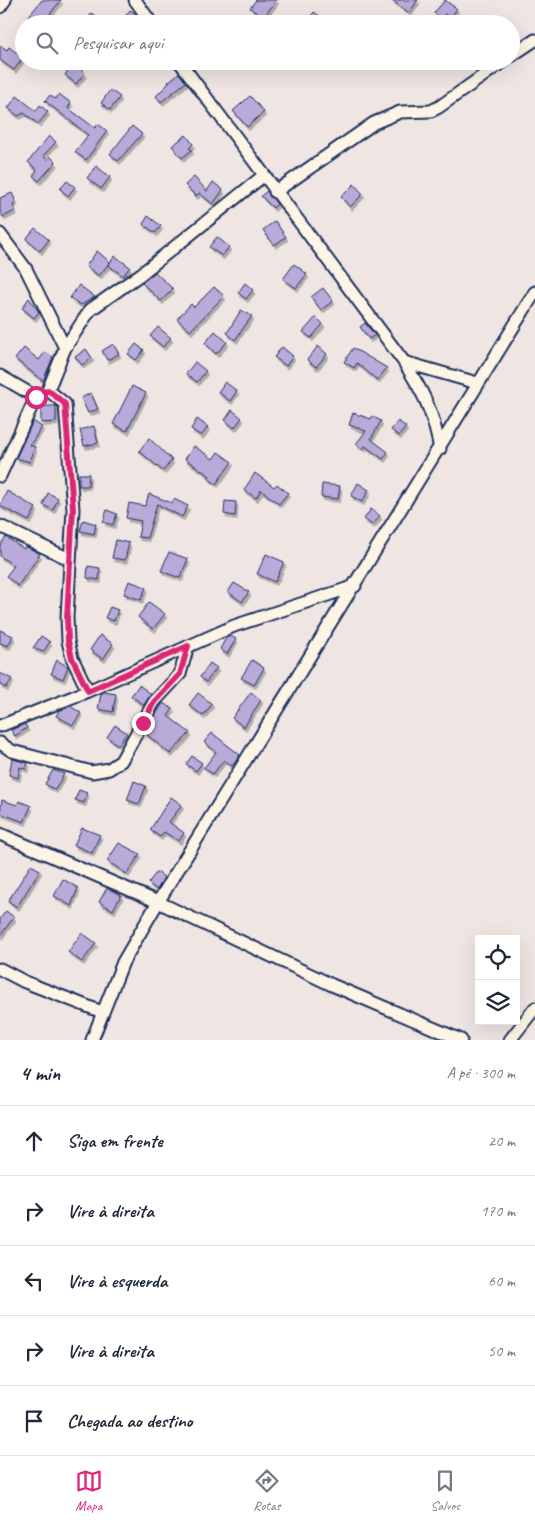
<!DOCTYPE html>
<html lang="pt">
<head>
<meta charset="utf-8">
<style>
	:root { --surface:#fff; --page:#f6f6f7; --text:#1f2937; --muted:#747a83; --line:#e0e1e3; --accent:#db2777 }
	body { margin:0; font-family:Caveat,sans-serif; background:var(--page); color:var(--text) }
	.controls { position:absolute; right:15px; bottom:15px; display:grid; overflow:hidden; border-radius:0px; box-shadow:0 5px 20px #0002 }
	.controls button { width:45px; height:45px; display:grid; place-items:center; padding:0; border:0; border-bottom:1px solid var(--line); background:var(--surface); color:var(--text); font:25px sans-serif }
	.stop { position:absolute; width:15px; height:15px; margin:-11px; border:4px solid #db2777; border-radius:50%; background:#fff }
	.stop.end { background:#db2777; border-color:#fff; box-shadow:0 1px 5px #0008 }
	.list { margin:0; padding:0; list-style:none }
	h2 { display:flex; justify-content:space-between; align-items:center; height:65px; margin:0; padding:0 20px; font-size:21px }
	h2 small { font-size:16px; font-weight:400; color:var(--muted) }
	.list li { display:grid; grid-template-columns:32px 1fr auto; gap:15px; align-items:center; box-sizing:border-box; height:70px; padding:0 20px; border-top:1px solid var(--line) }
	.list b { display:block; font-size:19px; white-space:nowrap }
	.list em { font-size:16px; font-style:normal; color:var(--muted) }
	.icon { flex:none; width:28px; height:28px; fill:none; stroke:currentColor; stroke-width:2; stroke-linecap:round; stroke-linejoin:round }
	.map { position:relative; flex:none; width:535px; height:1040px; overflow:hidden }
	.search { position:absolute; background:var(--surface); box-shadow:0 5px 20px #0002; left:15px; right:15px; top:15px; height:55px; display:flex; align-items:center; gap:12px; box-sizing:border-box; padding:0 18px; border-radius:28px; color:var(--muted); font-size:19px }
	.sheet { height:415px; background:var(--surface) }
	nav { display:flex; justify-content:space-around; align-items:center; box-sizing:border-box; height:70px; border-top:1px solid var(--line); background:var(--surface); font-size:14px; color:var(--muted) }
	nav a { display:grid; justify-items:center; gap:2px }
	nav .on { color:var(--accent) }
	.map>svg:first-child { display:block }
	.building { fill:#b9aada; stroke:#1b2f5e; filter:url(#shadow) }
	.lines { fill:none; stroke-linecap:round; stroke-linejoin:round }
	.minor-casing { stroke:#1b2f5e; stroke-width:15 }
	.minor { stroke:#fcf5e5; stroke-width:11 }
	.route { stroke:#db2777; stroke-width:6 }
</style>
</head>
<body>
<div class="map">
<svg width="535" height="1040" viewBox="0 0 535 1040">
	<defs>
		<filter id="shadow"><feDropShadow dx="2" dy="3.5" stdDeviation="0" flood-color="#0004"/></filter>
	</defs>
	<rect width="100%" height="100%" fill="#efe6e3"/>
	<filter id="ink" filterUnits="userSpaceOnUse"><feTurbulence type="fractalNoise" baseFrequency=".02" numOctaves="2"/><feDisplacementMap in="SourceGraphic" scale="10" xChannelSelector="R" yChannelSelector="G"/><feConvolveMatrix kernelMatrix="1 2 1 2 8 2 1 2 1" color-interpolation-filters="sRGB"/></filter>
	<g filter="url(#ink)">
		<path class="building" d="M42 0H61L42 24H37L28 17Z
			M256 0H277L263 18 250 8Z
			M392 0H418L409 13Z
			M445 0 457 9 450 18 445 14 442 19 434 13Z
			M130 10 136 14 143 24H119Z
			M314 12 321 17 316 24H305Z
			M92 13 106 24H84Z
			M0 45 7 50 9 47 23 58 14 70 0 60Z
			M73 63 85 73 76 84 65 75Z
			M179 73 186 82 161 102 156 96 169 83 168 82Z
			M110 90 120 97 110 110 101 103Z
			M59 94 71 103 68 108 95 128 98 124 107 131 86 160 75 152 88 135 45 101 50 95 55 99Z
			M17 96 36 111 40 105 48 112 38 124 24 113 18 116 8 108Z
			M250 96 264 112 247 127 233 111Z
			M132 126 142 134 118 161 110 154Z
			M186 135 193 144 189 148 192 150 182 158 172 146Z
			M49 136 56 142 43 156 47 160 50 156 56 162 39 181 33 176 37 170 28 162Z
			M96 166 110 177 101 189 87 178Z
			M194 177 207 191 213 182 223 190 213 204 199 193 196 196 185 185Z
			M67 181 75 187 68 196 60 189Z
			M354 184 363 194 350 207 341 197Z
			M267 191 277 204 273 208 261 196Z
			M12 193 16 202 13 204 15 211 3 217 0 211V198Z
			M148 216 161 226 155 233 143 224Z
			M275 221 286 237 274 245 263 230Z
			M35 228 49 240 40 251 26 239Z
			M217 237 229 247 222 256 209 247Z
			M97 251 110 262 99 276 86 266Z
			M115 256 130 267 123 276 108 265Z
			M294 264 307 274 296 288 283 279Z
			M155 272 173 289 161 301 142 283Z
			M245 283 253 290 246 299 238 293Z
			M79 285 95 297 81 305 70 298Z
			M214 287 224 296 190 331 177 319 191 304 194 307Z
			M323 288 333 301 321 310 311 297Z
			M29 298 39 312 34 318 22 308Z
			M241 310 252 316 235 340 227 333Z
			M316 317 323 324 311 338 303 332Z
			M365 323 375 335 369 339 360 327Z
			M158 327 171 338 163 347 150 336Z
			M215 331 227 342 216 354 205 343Z
			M113 344 119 354 107 360 102 351Z
			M136 344 144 350 136 360 128 354Z
			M318 346 327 354 316 367 307 360Z
			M282 347 293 356 286 366 274 357Z
			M24 348 39 360 45 352 53 357 43 381 15 359Z
			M353 348 387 368 377 380 357 363 354 368 344 362Z
			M86 349 92 358 82 365 75 357Z
			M195 362 206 371 197 382 186 374Z
			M225 382 237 391 230 401 218 392Z
			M132 386 146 393 127 431 113 424Z
			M91 393 98 409 88 413 81 398Z
			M41 406H56V422L41 423Z
			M232 410 242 418 234 428 225 420Z
			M353 413 371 419 372 416 381 421 371 439 388 452 383 459 365 446 363 449 356 444 366 431 349 425Z
			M197 419 208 427 201 436 191 429Z
			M33 421 42 427 30 445 35 447 30 462 16 458Z
			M398 421 406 427 399 436 391 430Z
			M94 426 98 443 84 446 80 430Z
			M149 438 172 460 163 471 139 451Z
			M194 446 213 459 218 452 232 462 216 484 208 478 210 476 185 459Z
			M255 473 274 487 277 484 288 493 279 504 261 490 256 498 244 490Z
			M79 474H89L88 486H79Z
			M358 483 369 490 362 502 351 496Z
			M322 484 340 486 338 499 321 497Z
			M7 491 36 508 29 521 0 506Z
			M48 493 58 498 53 510 43 505Z
			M149 494 172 503 174 499 188 506 182 517 157 504 147 538 138 537 141 521 126 518 129 503 145 506Z
			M225 501 236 502 235 516 224 514Z
			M371 509 380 516 372 525 364 519Z
			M107 510 117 514 113 525 103 522Z
			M83 520 96 524 94 534 80 531Z
			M6 537 24 549 25 546 40 554 18 586 6 576 14 566 0 556V545Z
			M116 540 129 543 125 560 112 558Z
			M169 552 188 559 180 578 161 571Z
			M266 554 284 562 275 582 257 574Z
			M88 566 100 568 99 580 87 578Z
			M129 581 146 587 141 600 124 594Z
			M234 583 249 592 242 602 228 592Z
			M149 602 165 614 153 629 138 617Z
			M110 607 118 610 114 621 105 618Z
			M0 630 13 636 8 646 0 643Z
			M100 635 113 644 103 659 90 650Z
			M41 636 50 642 43 652 33 648Z
			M231 636 236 639 227 654 220 649 226 638Z
			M57 660 68 667 63 679 51 674Z
			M252 660 264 668 254 685 241 678Z
			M210 663 217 668 206 682 200 677Z
			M0 673 12 679 6 688 0 685Z
			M139 685 151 694 144 705 131 696Z
			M104 692 116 694 113 712 98 709 101 694Z
			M251 692 261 700 244 727 232 718Z
			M198 693 212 704 203 716 189 705Z
			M163 703 173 709 168 716 190 733 170 754 145 733Z
			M70 706 81 713 73 725 56 716 59 711Z
			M25 724 27 728 15 736 11 730Z
			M115 725 127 733 118 745 107 737Z
			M212 733 240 755 232 766 224 760 213 774 204 768 216 752 204 742Z
			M192 756 202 763 196 771 186 764Z
			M12 759 28 763 26 769 20 767 18 778 9 775Z
			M53 770 64 774 55 790 45 784Z
			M134 781 146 786 139 804 127 800Z
			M79 790 87 793 84 803 75 800Z
			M171 797 182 805 169 822 184 833 179 841 164 832 160 837 150 830Z
			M2 800 17 805 19 801 31 806 24 822 0 813Z
			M82 828 100 835 92 853 74 845Z
			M119 843 140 854 127 874 107 861Z
			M31 865 40 870 17 907 8 901Z
			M157 872 164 877 157 890 148 883Z
			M63 879 78 888 71 906 54 896Z
			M107 888 121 895 113 910 99 902Z
			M6 911 14 917 0 936V919Z
			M82 933 96 943 82 962 68 952Z"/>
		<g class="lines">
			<defs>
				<path id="minor" d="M135 0 152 24
					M0 7 5 0
					M511 56 535 40
					M179 61 404 362C425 396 432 409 440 449
					M275 192 374 123 400 112 431 111 439 107 504 61
					M0 234 26 269 65 348 48 390 65 404 73 509 67 617 68 641 72 658 88 691
					M65 348 90 310 141 274 263 176
					M404 362 477 383
					M0 376 36 397 0 476
					M0 526 69 559
					M0 726 88 691 234 626 355 586
					M0 743 12 751 92 772 109 769 121 761 154 702 180 674 188 646
					M0 834 158 902 332 985 461 1040
					M0 969 25 982 102 1012
					M92 1040 123 962 158 902 535 292
					M510 1040 535 1008"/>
			</defs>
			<use href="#minor" class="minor-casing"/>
			<use href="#minor" class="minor"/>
		</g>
	</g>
	<g class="lines" filter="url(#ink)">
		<path class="route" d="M36 397 48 390 65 404 73 509 67 617 68 641 72 658 88 691 188 646 180 674 154 702 143 723"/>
	</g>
</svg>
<div class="controls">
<button><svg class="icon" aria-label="locate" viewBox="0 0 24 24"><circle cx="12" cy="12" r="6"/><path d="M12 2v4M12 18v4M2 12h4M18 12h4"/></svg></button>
<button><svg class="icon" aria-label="layers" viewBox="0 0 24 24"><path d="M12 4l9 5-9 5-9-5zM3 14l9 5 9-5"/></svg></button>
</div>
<div class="stop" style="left:36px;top:397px"></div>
<div class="stop end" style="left:143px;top:723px"></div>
<div class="search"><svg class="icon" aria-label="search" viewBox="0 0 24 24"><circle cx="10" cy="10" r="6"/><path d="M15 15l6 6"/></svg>Pesquisar aqui</div>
</div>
<section class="sheet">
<h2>4 min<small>A pé · 300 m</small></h2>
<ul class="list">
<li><svg class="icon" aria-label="ahead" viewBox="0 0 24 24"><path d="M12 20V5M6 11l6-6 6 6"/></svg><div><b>Siga em frente</b></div><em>20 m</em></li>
<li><svg class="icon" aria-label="right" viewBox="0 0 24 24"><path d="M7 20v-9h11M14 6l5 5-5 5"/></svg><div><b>Vire à direita</b></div><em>170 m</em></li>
<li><svg class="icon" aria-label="left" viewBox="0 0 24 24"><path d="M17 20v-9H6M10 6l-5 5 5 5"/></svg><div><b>Vire à esquerda</b></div><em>60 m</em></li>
<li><svg class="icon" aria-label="right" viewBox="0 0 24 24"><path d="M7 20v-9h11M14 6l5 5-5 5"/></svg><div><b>Vire à direita</b></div><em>50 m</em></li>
<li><svg class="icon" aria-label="arrive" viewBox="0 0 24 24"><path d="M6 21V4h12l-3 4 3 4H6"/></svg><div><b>Chegada ao destino</b></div></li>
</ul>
</section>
<nav>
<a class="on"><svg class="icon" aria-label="map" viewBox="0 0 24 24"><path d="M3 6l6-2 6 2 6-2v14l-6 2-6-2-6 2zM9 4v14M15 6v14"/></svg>Mapa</a>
<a><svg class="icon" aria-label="directions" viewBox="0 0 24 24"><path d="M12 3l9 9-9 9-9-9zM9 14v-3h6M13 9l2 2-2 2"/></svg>Rotas</a>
<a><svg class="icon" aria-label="saved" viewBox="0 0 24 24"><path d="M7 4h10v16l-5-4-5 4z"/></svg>Salvos</a>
</nav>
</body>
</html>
